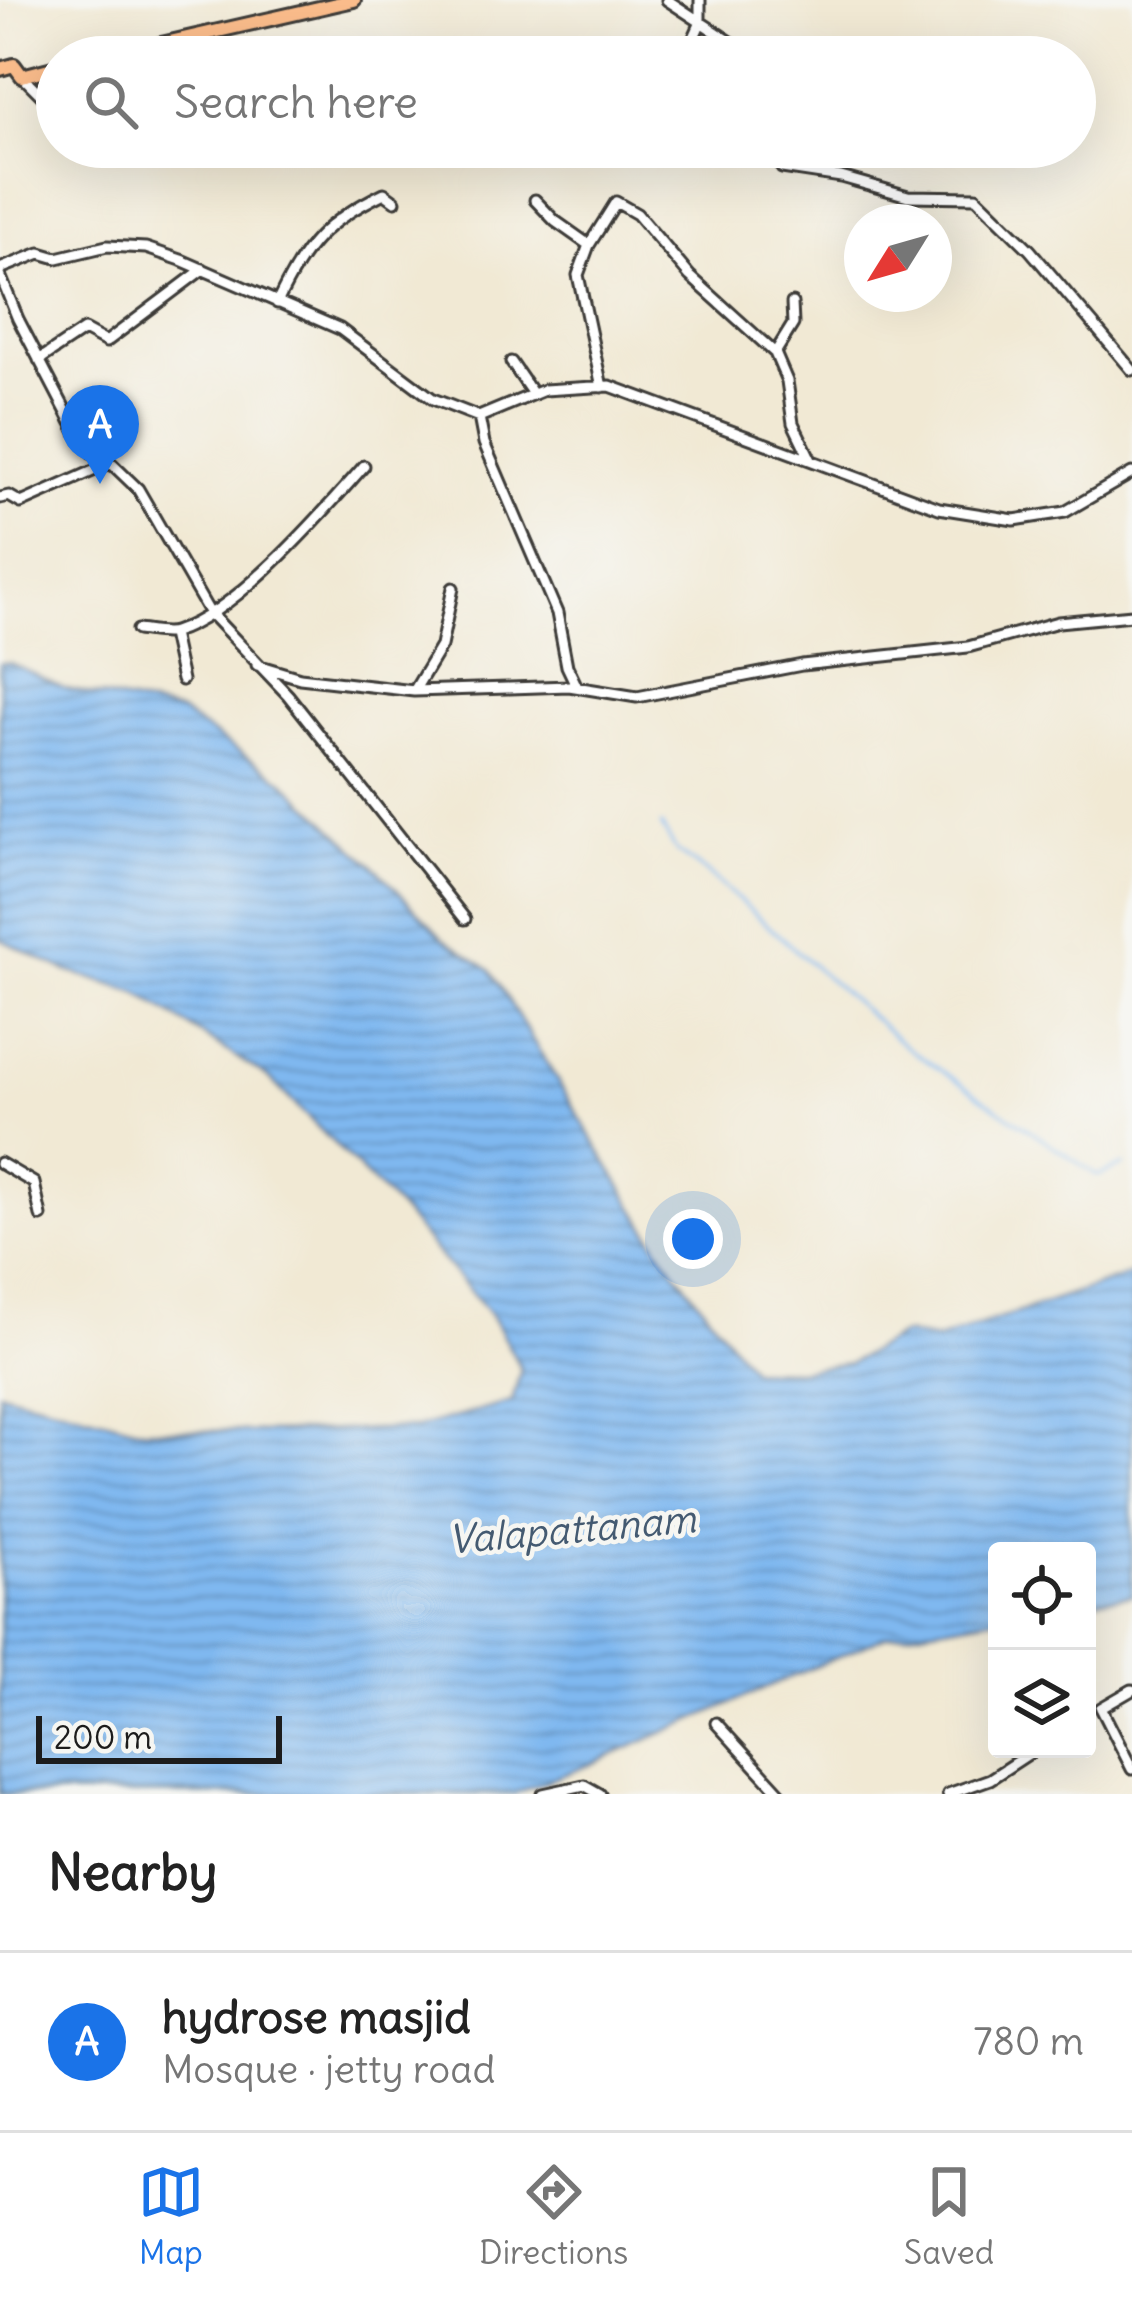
<!DOCTYPE html>
<html lang="en">
<head>
<meta charset="utf-8">
<style>
	:root { --surface:#fff; --page:#f2f2f2; --text:#222; --muted:#767676; --line:#e0e0e0; --accent:#1a73e8 }
	body { margin:0; font-family:Delius,sans-serif; background:var(--page); color:var(--text) }
	.controls { position:absolute; right:36px; bottom:36px; display:grid; overflow:hidden; border-radius:12px; box-shadow:0 12px 48px #0002 }
	.controls button { width:108px; height:108px; display:grid; place-items:center; padding:0; border:0; border-bottom:3px solid var(--line); background:var(--surface); color:var(--text); font:60px sans-serif }
	.compass { position:absolute; left:844px; top:204px; width:108px; height:108px; border-radius:50%; background:var(--surface); box-shadow:0 12px 48px #0002; rotate:233deg }
	.scale { position:absolute; left:36px; bottom:30px; width:246px; box-sizing:border-box; padding-left:12px; border:6px solid #1c1c1c; border-top:0; font-size:33px; line-height:42px; white-space:nowrap; color:#1c1c1c; -webkit-text-stroke:9px #f6f6f2; paint-order:stroke }
	.you { position:absolute; left:693px; top:1239px; width:42px; height:42px; margin:-30px; border:9px solid #fff; border-radius:50%; background:#1a73e8; box-shadow:0 0 0 18px #1a73e833 }
	.badge { display:grid; place-items:center; width:78px; height:78px; border-radius:50%; background:var(--accent); color:#fff; font-size:39px; font-weight:700 }
	.pin { position:absolute; translate:-50% -99px; filter:drop-shadow(0 3px 6px #0008) }
	.pin::after { content:''; position:absolute; top:63px; width:42px; height:36px; background:inherit; clip-path:polygon(0 0,100% 0,50% 100%) }
	.list { margin:0; padding:0; list-style:none }
	h2 { display:flex; justify-content:space-between; align-items:center; height:156px; margin:0; padding:0 48px; font-size:51px }
	h2 small { font-size:39px; font-weight:400; color:var(--muted) }
	.list li { display:grid; grid-template-columns:78px 1fr auto; gap:36px; align-items:center; box-sizing:border-box; height:180px; padding:0 48px; border-top:3px solid var(--line) }
	.list b { display:block; font-size:45px; white-space:nowrap }
	.list p { margin:0; font-size:39px; white-space:nowrap; color:var(--muted) }
	.list em { font-size:39px; font-style:normal; color:var(--muted) }
	.icon { flex:none; width:66px; height:66px; fill:none; stroke:currentColor; stroke-width:2; stroke-linecap:round; stroke-linejoin:round }
	.map { position:relative; flex:none; width:1132px; height:1794px; overflow:hidden }
	.search { position:absolute; background:var(--surface); box-shadow:0 12px 48px #0002; left:36px; right:36px; top:36px; height:132px; display:flex; align-items:center; gap:30px; box-sizing:border-box; padding:0 42px; border-radius:66px; color:var(--muted); font-size:45px }
	.sheet { height:336px; background:var(--surface) }
	nav { display:flex; justify-content:space-around; align-items:center; box-sizing:border-box; height:168px; border-top:3px solid var(--line); background:var(--surface); font-size:33px; color:var(--muted) }
	nav a { display:grid; justify-items:center; gap:6px }
	nav .on { color:var(--accent) }
	.map>svg:first-child { display:block }
	.water { fill:url(#water-rules); stroke:#4e6a86; stroke-width:3 }
	.lines { fill:none; stroke-linecap:round; stroke-linejoin:round }
	.stream { stroke:#7fb8f0; stroke-width:3 }
	.minor-casing { stroke:#3c3b38; stroke-width:15 }
	.major-casing { stroke:#3c3b38; stroke-width:18 }
	.minor { stroke:#fff; stroke-width:9 }
	.major { stroke:#fabc8b; stroke-width:12 }
	.labels { text-anchor:middle; stroke-width:9; stroke-linejoin:round; paint-order:stroke }
	.water-label { font-size:39px; font-style:italic; fill:#445a71; stroke:#f6f6f2 }
</style>
</head>
<body>
<div class="map">
<svg width="1132" height="1794" viewBox="0 0 1132 1794">
	<defs>
		<pattern id="water-rules" width="6" height="5" patternUnits="userSpaceOnUse" patternTransform="scale(3)"><rect width="6" height="5" fill="#7fb8f0"/><path d="M0 2.5h6" fill="none" stroke="#6795c2"/></pattern>
	</defs>
	<rect width="100%" height="100%" fill="#f6f6f2"/>
	<filter id="ink" filterUnits="userSpaceOnUse"><feTurbulence type="fractalNoise" baseFrequency=".00833" numOctaves="2"/><feDisplacementMap in="SourceGraphic" scale="24" xChannelSelector="R" yChannelSelector="G"/><feConvolveMatrix kernelMatrix="1 2 1 2 8 2 1 2 1" color-interpolation-filters="sRGB"/></filter>
	<filter id="wash" filterUnits="userSpaceOnUse"><feTurbulence type="fractalNoise" baseFrequency=".004" numOctaves="4" result="noise"/><feDisplacementMap in="SourceGraphic" scale="48" xChannelSelector="R" yChannelSelector="G"/><feGaussianBlur stdDeviation="2.7" result="paint"/><feColorMatrix in="noise" values="0 0 0 0 0 0 0 0 0 0 0 0 0 0 0 0 0 1.4 0 .05"/><feComposite in="paint" operator="in"/></filter>
	<g filter="url(#wash)">
		<rect width="100%" height="100%" fill="#f1e9d4"/>
		<path class="water" d="M0 663H10L66 689 179 712 281 779 378 870 444 939 490 970 665 1258 751 1369 798 1370 849 1363 903 1334 937 1340 1132 1274V1595L1087 1602V1551H997V1617L885 1636 589 1765 512 1794H0V1392L142 1429 266 1432 416 1428 512 1402 521 1369 493 1318 404 1214 269 1078 138 993 64 970 0 939Z"/>
		<g class="lines">
			<path class="stream" d="M661 825 677 852 708 873 905 1046 1098 1176 1124 1165"/>
		</g>
	</g>
	<g filter="url(#ink)">
		<g class="lines">
			<defs>
				<path id="minor" d="M667 0 734 44 740 57
					M685 57 700 24V0
					M22 76 57 111
					M683 147 684 152
					M777 147 782 168 841 177 908 196 976 197 1030 250 1132 370
					M535 200 555 221 589 245
					M0 269 40 253 57 258 107 246 146 248 181 260 340 329 433 399 479 417 544 390 610 386 939 508 1014 520 1065 512 1132 473
					M0 275 18 319 79 436 93 454 111 463 138 489 209 612 288 695 465 919
					M277 303C305 244 325 222 384 193L395 201
					M775 353 793 324 792 303
					M39 360 84 330 106 342 203 269
					M511 362 533 394
					M602 387 578 275 589 245 616 202 637 214 690 276 775 353 787 381 793 423 811 460
					M479 417 484 443 557 613 567 666 577 687
					M0 498 9 496 21 503 111 463
					M137 630C148 631 164 635 174 632 236 613 321 515 364 466
					M172 634 182 680
					M257 665 300 678 414 691 569 686 637 697 802 665 968 647 1058 622 1132 615
					M414 691 441 646 453 588
					M0 1163 34 1183 41 1216
					M1132 1690 1101 1708 1132 1769
					M716 1723 781 1794
					M566 1789 584 1785 600 1794
					M543 1794 566 1789 565 1794
					M948 1794 990 1779 1036 1749"/>
				<path id="major" d="M104 57 354 0
					M0 69 14 65 22 76 57 67"/>
			</defs>
			<use href="#minor" class="minor-casing"/>
			<use href="#major" class="major-casing"/>
			<use href="#minor" class="minor"/>
			<use href="#major" class="major"/>
		</g>
	</g>
	<g class="labels">
		<g class="water-label">
			<text transform="translate(572 1529) rotate(-5)" y="14">Valapattanam</text>
		</g>
	</g>
</svg>
<div class="controls">
<button><svg class="icon" aria-label="locate" viewBox="0 0 24 24"><circle cx="12" cy="12" r="6"/><path d="M12 2v4M12 18v4M2 12h4M18 12h4"/></svg></button>
<button><svg class="icon" aria-label="layers" viewBox="0 0 24 24"><path d="M12 4l9 5-9 5-9-5zM3 14l9 5 9-5"/></svg></button>
</div>
<svg class="compass" viewBox="-18 -18 36 36"><path d="M0-13l5 13h-10z" fill="#e53935"/><path d="M0 13l5-13h-10z" fill="#767676"/></svg>
<div class="scale">200 m</div>
<div class="you"></div>
<div class="pin badge" style="left:100px;top:484px">A</div>
<div class="search"><svg class="icon" aria-label="search" viewBox="0 0 24 24"><circle cx="10" cy="10" r="6"/><path d="M15 15l6 6"/></svg>Search here</div>
</div>
<section class="sheet">
<h2>Nearby<small></small></h2>
<ul class="list">
<li><span class="badge">A</span><div><b>hydrose masjid</b><p>Mosque · jetty road</p></div><em>780 m</em></li>
</ul>
</section>
<nav>
<a class="on"><svg class="icon" aria-label="map" viewBox="0 0 24 24"><path d="M3 6l6-2 6 2 6-2v14l-6 2-6-2-6 2zM9 4v14M15 6v14"/></svg>Map</a>
<a><svg class="icon" aria-label="directions" viewBox="0 0 24 24"><path d="M12 3l9 9-9 9-9-9zM9 14v-3h6M13 9l2 2-2 2"/></svg>Directions</a>
<a><svg class="icon" aria-label="saved" viewBox="0 0 24 24"><path d="M7 4h10v16l-5-4-5 4z"/></svg>Saved</a>
</nav>
</body>
</html>
